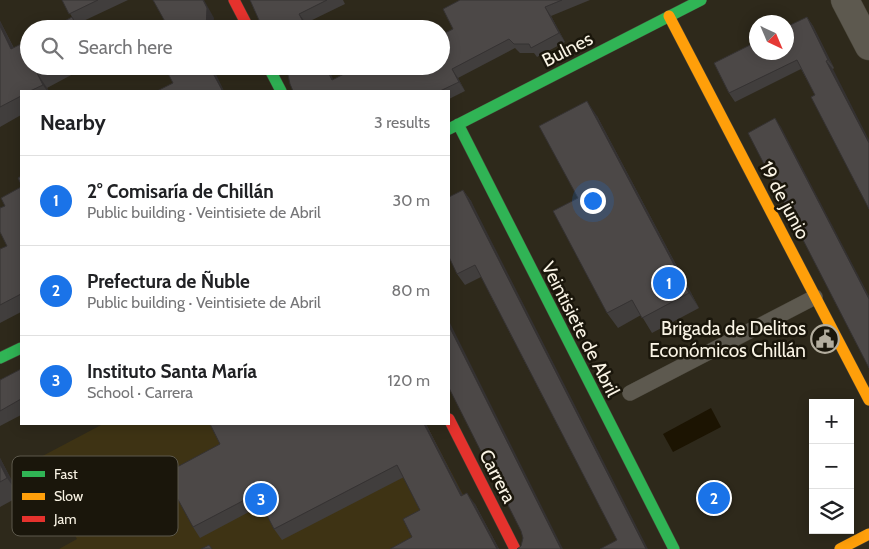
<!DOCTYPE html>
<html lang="en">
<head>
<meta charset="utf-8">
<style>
	:root { --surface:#fff; --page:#f6f6f6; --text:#202124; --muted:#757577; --line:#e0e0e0; --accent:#1a73e8 }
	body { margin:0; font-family:Cabin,sans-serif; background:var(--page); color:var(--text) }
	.controls { position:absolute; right:15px; bottom:15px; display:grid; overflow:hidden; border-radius:0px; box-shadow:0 2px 12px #0003 }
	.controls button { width:45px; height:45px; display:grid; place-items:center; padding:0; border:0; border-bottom:1px solid var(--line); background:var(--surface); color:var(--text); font:25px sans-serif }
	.compass { position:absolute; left:749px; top:15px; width:45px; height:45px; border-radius:50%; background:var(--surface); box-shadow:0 2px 12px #0003; rotate:136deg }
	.you { position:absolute; left:592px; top:200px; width:18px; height:18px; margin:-12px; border:4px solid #fff; border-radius:50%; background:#1a73e8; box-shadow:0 0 0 8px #1a73e833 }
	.badge { display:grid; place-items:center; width:32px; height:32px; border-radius:50%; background:var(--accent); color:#fff; font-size:16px; font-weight:700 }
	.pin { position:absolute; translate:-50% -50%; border:2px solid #fff; box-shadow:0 1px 5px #0006 }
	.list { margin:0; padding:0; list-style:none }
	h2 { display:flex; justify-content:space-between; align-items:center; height:65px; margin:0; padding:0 20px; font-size:21px }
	h2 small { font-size:16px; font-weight:400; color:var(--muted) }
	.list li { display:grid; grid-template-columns:32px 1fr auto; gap:15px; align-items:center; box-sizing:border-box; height:90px; padding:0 20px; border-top:1px solid var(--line) }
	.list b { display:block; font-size:19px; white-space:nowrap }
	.list p { margin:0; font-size:16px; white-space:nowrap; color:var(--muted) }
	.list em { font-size:16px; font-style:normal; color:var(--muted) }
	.icon { flex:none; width:28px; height:28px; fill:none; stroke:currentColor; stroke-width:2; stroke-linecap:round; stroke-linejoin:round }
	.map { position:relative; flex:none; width:869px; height:549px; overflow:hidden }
	.search { position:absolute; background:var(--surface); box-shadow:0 2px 12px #0003; left:20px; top:20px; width:430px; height:55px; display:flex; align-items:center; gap:12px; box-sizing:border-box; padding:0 18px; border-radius:28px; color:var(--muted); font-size:19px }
	.panel { position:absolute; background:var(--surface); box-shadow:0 2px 12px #0003; left:20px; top:90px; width:430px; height:335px; border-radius:0px }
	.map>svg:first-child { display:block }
	.built { fill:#3e3314 }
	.water { fill:#1c1402 }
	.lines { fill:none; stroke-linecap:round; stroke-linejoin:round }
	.lane-casing { stroke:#474338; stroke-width:16 }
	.street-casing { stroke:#474338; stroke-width:29 }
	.fast-casing { stroke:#474338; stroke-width:12 }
	.slow-casing { stroke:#474338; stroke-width:12 }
	.jam-casing { stroke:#474338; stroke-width:12 }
	.lane { stroke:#5d594f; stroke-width:15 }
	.street { stroke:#5d594f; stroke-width:28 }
	.fast { stroke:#30b455; stroke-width:11 }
	.slow { stroke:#ff9f0a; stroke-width:11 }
	.jam { stroke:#e5322d; stroke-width:11 }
	.wall { fill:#413e3d }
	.shaded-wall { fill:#353232 }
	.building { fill:#4c4847; stroke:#353232 }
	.labels { text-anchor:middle; stroke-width:5; stroke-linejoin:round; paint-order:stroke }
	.street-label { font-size:19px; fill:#faf4e5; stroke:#1a160b }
	.poi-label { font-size:19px; fill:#faf4e5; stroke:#1a160b; text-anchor:end }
	.key { fill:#1a160b; stroke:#5d594c; stroke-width:1 }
	.key-label { font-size:14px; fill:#faf4e5 }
</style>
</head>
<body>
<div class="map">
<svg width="869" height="549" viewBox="0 0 869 549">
	<rect width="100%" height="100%" fill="#2e291b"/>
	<path class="built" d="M103 424H426L492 549H59L77 539 35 460Z"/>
	<path class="water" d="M711 408 721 427 673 452 663 434Z"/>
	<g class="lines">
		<defs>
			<path id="lane" d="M630 393 815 297"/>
			<path id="street" d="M845 0 869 46"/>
			<path id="fast" d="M268 66 281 91
				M458 124 674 549
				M449 129 701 0
				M0 358 21 348"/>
			<path id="slow" d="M669 16 869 400
				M840 549 869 534"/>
			<path id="jam" d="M234 0 249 29
				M449 419 515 549"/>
		</defs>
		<use href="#lane" class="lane-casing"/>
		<use href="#street" class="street-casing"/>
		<use href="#fast" class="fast-casing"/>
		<use href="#slow" class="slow-casing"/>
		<use href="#jam" class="jam-casing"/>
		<use href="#lane" class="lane"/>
		<use href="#street" class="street"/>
		<use href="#fast" class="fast"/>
		<use href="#slow" class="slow"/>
		<use href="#jam" class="jam"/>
	</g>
	<path class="wall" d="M62 0H128L77 24 80 29H50L72 17Z
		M250 0H343L345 4 306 23 309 29H263Z
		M460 0H590L551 16 565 42 537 57 534 53H520L515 48 458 78 465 91 449 99V91H293L288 75 334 80 441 66 453 29Z
		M807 17 813 26 834 68 833 69 815 95 801 69 735 102 729 93Z
		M0 21 14 48 29 66H88L47 88 49 91H21V115L0 127Z
		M597 116 699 308 652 333 641 315 618 328 607 313 578 198Z
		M21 187V312L0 323V249L7 246Z
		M463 190 471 201 617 540 481 277 465 285 457 274Z
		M21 369V415L0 426V380Z
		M426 424 463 496 475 504 499 549H390L412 537 420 510 404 477 282 540 274 529 262 505 200 538 193 527 220 444Z
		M0 458 20 496 0 507Z"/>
	<path class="shaded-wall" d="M203 0H204L214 18 213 29H206Z
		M545 7 551 16 565 42 559 33Z
		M299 14 306 23 309 29H307Z
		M72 17 80 29H78Z
		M807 17 813 26 834 68 828 60Z
		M0 21 21 63 11 49 0 26Z
		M826 61 833 69 869 140V143Z
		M209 66H212L224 91H223Z
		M325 66H327L338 89 332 80Z
		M452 69 458 78 465 91 459 82Z
		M37 73 49 91H47L43 85Z
		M587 101 597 116 699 308 689 293Z
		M775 118 781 127 869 296V299Z
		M463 190 471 201 648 549H646Z
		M449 321 563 549H561L449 326Z
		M424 424H426L469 507 461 496Z
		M0 458 20 496 7 478 0 464Z
		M467 493 475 504 499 549H497Z"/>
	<path class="building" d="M62 0H98L69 14Z
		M153 0H203L207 8 206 29H162L168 27Z
		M250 0H327L299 14 307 29H263Z
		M460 0H562L545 7 559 33 531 48 529 44H514L509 39 452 69 459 82 440 91H293L290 84 288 75 284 66H325L332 80 360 66H441V35L453 29 443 9Z
		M72 17 78 29H50Z
		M807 17 828 60 826 61 869 143V209L811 97 815 95 797 60 729 93 714 63 756 42V52H786V27Z
		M0 26 11 49 29 40V66H50L37 73 43 85 30 91H21V96L0 107Z
		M164 66H209L222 90 219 91H157L173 83Z
		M587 101 689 293 642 318 632 300 607 313 553 211 578 198 539 126Z
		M775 118 869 299V368L748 133Z
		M21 176V184L18 178Z
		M21 187V294L0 305V249L7 246 0 232V208L5 206 1 198Z
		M463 190 646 549H600L617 540 475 265 457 274 449 257V197Z
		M449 326 561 549H517L521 546 523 538 521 531 449 388Z
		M21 369V399L0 411V380Z
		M210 424H424L461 496 467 493 497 549H390L412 537 403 519 420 510 397 465 274 529 256 494 193 527 164 474 220 444Z
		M0 464 7 478 0 482Z
		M209 545 212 549H201Z"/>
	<defs>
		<symbol id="civic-ring" viewBox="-11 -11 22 22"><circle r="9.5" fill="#1a160b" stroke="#b3ad9e" stroke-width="1.5"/><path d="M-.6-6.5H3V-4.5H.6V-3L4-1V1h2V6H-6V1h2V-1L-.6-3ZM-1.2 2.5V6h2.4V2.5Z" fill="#b3ad9e"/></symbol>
	</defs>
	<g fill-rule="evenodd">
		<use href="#civic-ring" x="809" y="323" width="32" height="32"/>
	</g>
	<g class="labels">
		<g class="street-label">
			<text transform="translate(567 49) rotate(-27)" y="7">Bulnes</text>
			<text transform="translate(785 200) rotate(62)" y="7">19 de junio</text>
			<text transform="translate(581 329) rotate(63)" y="7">Veintisiete de Abril</text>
			<text transform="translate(498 476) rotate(63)" y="7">Carrera</text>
		</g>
		<g class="poi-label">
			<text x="806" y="335">Brigada de Delitos<tspan x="806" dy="22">Económicos Chillán</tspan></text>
		</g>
	</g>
	<rect x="12" y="456" width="166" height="80" rx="8" class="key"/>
	<rect x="22" y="471" width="23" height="6" fill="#30b455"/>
	<rect x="22" y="493" width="23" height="7" fill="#ff9f0a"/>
	<rect x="22" y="516" width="23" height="6" fill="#e5322d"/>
	<g class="key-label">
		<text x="54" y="479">Fast</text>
		<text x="54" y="501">Slow</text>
		<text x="54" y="524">Jam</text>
	</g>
</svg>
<div class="controls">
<button>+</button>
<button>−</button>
<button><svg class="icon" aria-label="layers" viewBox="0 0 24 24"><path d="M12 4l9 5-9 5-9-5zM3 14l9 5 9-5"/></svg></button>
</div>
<svg class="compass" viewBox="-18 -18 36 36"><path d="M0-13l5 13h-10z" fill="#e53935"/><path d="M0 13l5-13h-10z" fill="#757577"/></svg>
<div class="you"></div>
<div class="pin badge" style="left:669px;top:283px">1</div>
<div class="pin badge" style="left:714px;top:498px">2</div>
<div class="pin badge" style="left:261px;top:499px">3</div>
<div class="search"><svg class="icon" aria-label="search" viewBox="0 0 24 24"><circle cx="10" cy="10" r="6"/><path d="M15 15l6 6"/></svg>Search here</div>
<section class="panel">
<h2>Nearby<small>3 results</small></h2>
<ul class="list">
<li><span class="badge">1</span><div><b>2° Comisaría de Chillán</b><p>Public building · Veintisiete de Abril</p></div><em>30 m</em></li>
<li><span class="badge">2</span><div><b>Prefectura de Ñuble</b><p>Public building · Veintisiete de Abril</p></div><em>80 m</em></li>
<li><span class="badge">3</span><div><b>Instituto Santa María</b><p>School · Carrera</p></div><em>120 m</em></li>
</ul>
</section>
</div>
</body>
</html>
